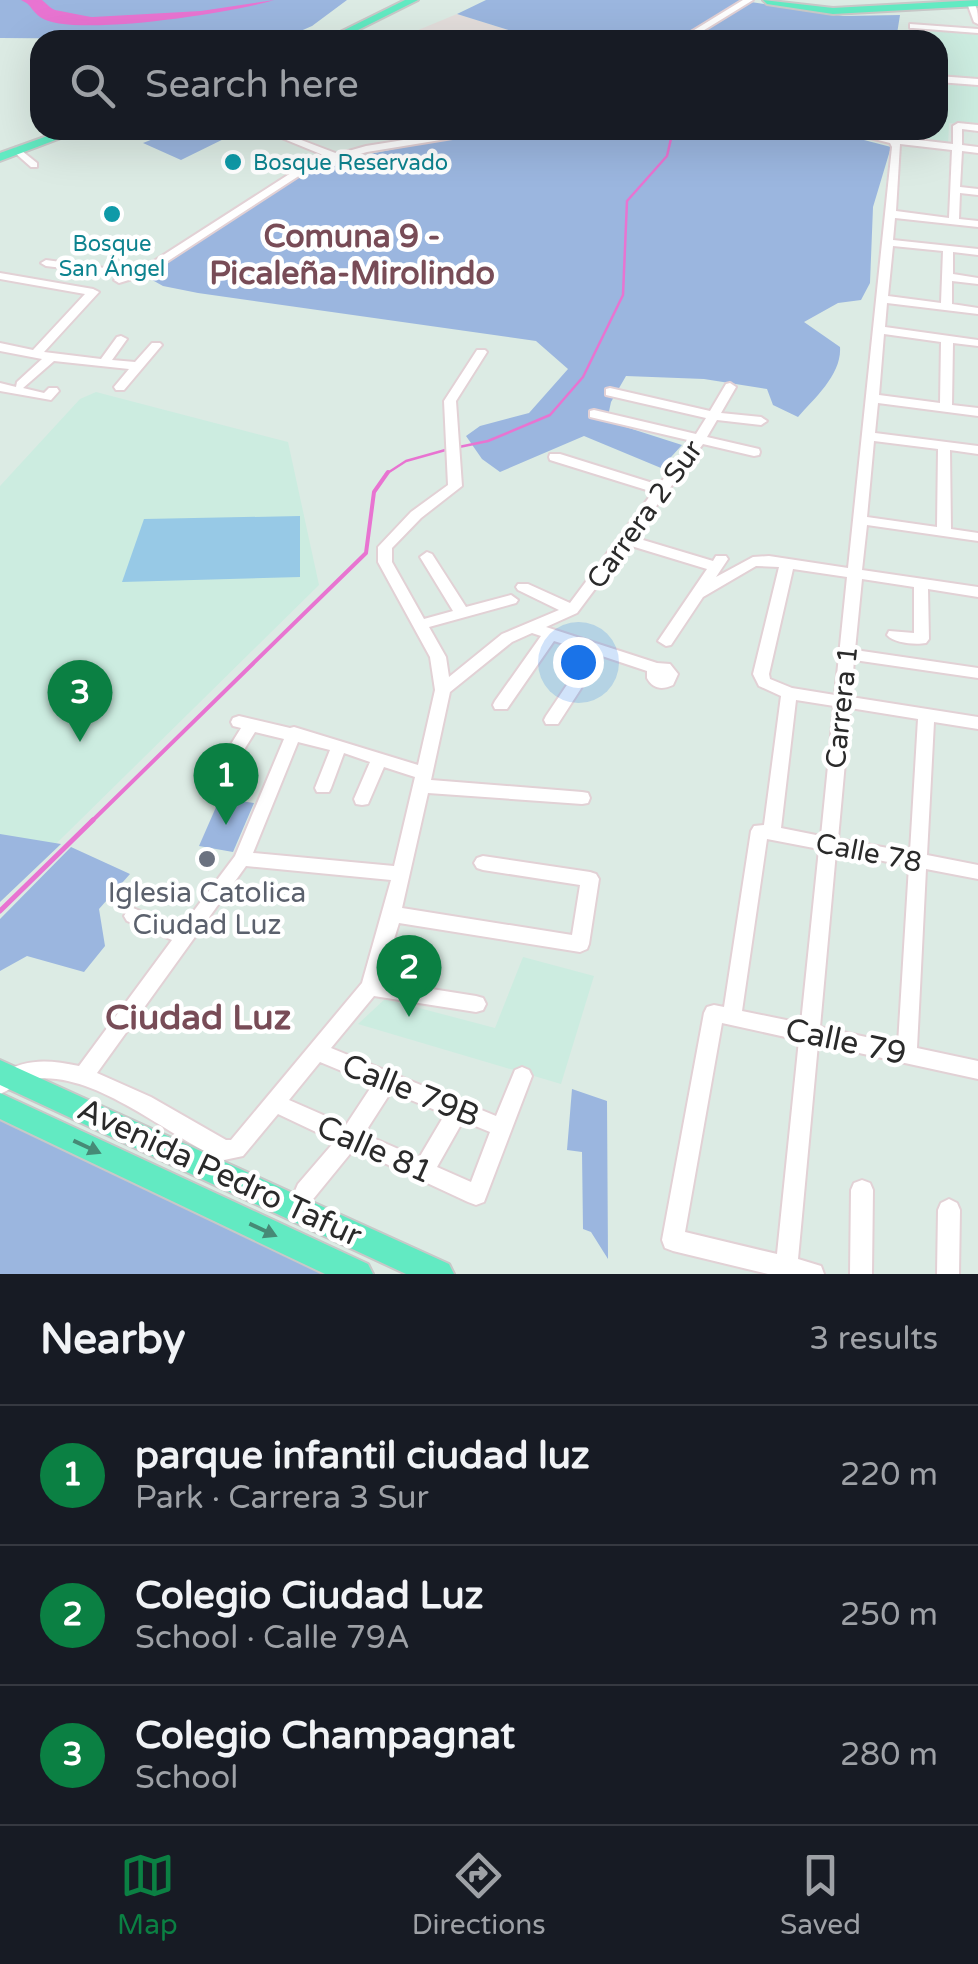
<!DOCTYPE html>
<html lang="en">
<head>
<meta charset="utf-8">
<style>
	:root { --surface:#171b24; --page:#242831; --text:#f1f3f6; --muted:#9ea1a6; --line:#363941; --accent:#0b8043 }
	body { margin:0; font-family:"Varela Round",sans-serif; background:var(--page); color:var(--text) }
	.you { position:absolute; left:578px; top:662px; width:35px; height:35px; margin:-25px; border:8px solid #fff; border-radius:50%; background:#1a73e8; box-shadow:0 0 0 15px #1a73e833 }
	.badge { display:grid; place-items:center; width:65px; height:65px; border-radius:50%; background:var(--accent); color:#fff; font-size:32px; font-weight:700 }
	.pin { position:absolute; translate:-50% -82px; filter:drop-shadow(0 2px 5px #0008) }
	.pin::after { content:''; position:absolute; top:52px; width:35px; height:30px; background:inherit; clip-path:polygon(0 0,100% 0,50% 100%) }
	.list { margin:0; padding:0; list-style:none }
	h2 { display:flex; justify-content:space-between; align-items:center; height:130px; margin:0; padding:0 40px; font-size:42px }
	h2 small { font-size:32px; font-weight:400; color:var(--muted) }
	.list li { display:grid; grid-template-columns:65px 1fr auto; gap:30px; align-items:center; box-sizing:border-box; height:140px; padding:0 40px; border-top:2px solid var(--line) }
	.list b { display:block; font-size:38px; white-space:nowrap }
	.list p { margin:0; font-size:32px; white-space:nowrap; color:var(--muted) }
	.list em { font-size:32px; font-style:normal; color:var(--muted) }
	.icon { flex:none; width:55px; height:55px; fill:none; stroke:currentColor; stroke-width:2; stroke-linecap:round; stroke-linejoin:round }
	.map { position:relative; flex:none; width:978px; height:1274px; overflow:hidden }
	.search { position:absolute; background:var(--surface); box-shadow:0 10px 40px #0002; left:30px; right:30px; top:30px; height:110px; display:flex; align-items:center; gap:25px; box-sizing:border-box; padding:0 35px; border-radius:30px; color:var(--muted); font-size:38px }
	.sheet { height:550px; background:var(--surface) }
	nav { display:flex; justify-content:space-around; align-items:center; box-sizing:border-box; height:140px; border-top:2px solid var(--line); background:var(--surface); font-size:28px; color:var(--muted) }
	nav a { display:grid; justify-items:center; gap:5px }
	nav .on { color:var(--accent) }
	.map>svg:first-child { display:block }
	.industrial { fill:#e4dedc }
	.education { fill:#ccece0 }
	.green { fill:#9bb6df }
	.pitch { fill:#97c9e6 }
	.water { fill:#e874d1 }
	.lines { fill:none; stroke-linecap:round; stroke-linejoin:round }
	.stream-far2 { stroke:#e874d1; stroke-width:2.5 }
	.stream-far1 { stroke:#e874d1; stroke-width:4 }
	.stream { stroke:#e874d1; stroke-width:5 }
	.river { fill:#e874d1; fill-rule:evenodd }
	.minor-casing { stroke:#e2d1d5; stroke-width:4 }
	.major-casing { stroke:#c8c8c8; stroke-width:4 }
	.minor { fill:#fff; fill-rule:evenodd }
	.major { fill:#62eac2; fill-rule:evenodd }
	.oneway { fill:#468a76 }
	.culture-dot { fill:#0f9aa8; stroke:#fff; stroke-width:4 }
	.worship-dot { fill:#6b7280; stroke:#fff; stroke-width:4 }
	.labels { text-anchor:middle; stroke-width:9; stroke-linejoin:round; paint-order:stroke }
	.far-culture-label { font-size:22px; fill:#0d838f; stroke:#fff; text-anchor:start }
	.street-label { font-size:28px; fill:#2a2a2a; stroke:#fff }
	.worship-label { font-size:28px; fill:#5b616d; stroke:#fff }
	.far-district-label { font-size:32px; font-weight:bold; fill:#784c57; stroke:#fff }
	.near-street-label { font-size:32px; fill:#2a2a2a; stroke:#fff }
	.near-neighbourhood-label { font-size:35px; font-weight:bold; fill:#784c57; stroke:#fff }
</style>
</head>
<body>
<div class="map">
<svg width="978" height="1274" viewBox="0 0 978 1274">
	<rect width="100%" height="100%" fill="#dcebe4"/>
	<path class="industrial" d="M457 14 540 40H394Z"/>
	<path class="education" d="M938 29 978 33V81L938 77V40H920L919 36Z
		M945 81 978 84V126L949 123 948 146 906 140 915 130H938Z
		M96 392 288 442 319 585 0 899V486L80 399Z
		M523 957 594 976 561 1084 358 1024 385 999 495 1028Z"/>
	<path class="green" d="M0 0H347L312 26 280 40 0 38Z
		M486 0H746L679 40H540L457 14Z
		M751 2 843 16 900 15 896 40H686Z
		M176 130H242L181 160 143 143Z
		M489 130H881L864 140 891 147 873 207 870 283 861 300 838 303 804 322 840 347C842 374 815 398 798 417L773 405 767 389 704 379 626 376 611 402 607 421 682 445 661 468 584 436 500 472 482 459 466 436 480 426 529 413 568 369 536 341 198 293 163 286 145 276 310 166Z
		M220 798 254 803 233 852 199 846Z
		M0 834 61 844 0 902Z
		M71 847 130 874 99 909 105 946 84 972 27 956 0 971V919Z
		M572 1089 607 1101 608 1259 591 1232 583 1229 582 1152 567 1150Z
		M0 1119 331 1274H0Z"/>
	<path class="pitch" d="M300 516V577L122 582 144 519Z"/>
	<path class="water" d="M24 0H42L60 16 93 17 201 11 274 0C237 12 69 39 40 17 34 13 30 5 24 0Z"/>
	<g class="lines">
		<path class="stream-far2" d="M459 447 488 441 550 415 583 377 623 295 627 201 667 156 673 130
			M386 474 406 461 449 449"/>
		<path class="stream-far1" d="M91 822 366 553 374 492 388 472"/>
		<path class="stream" d="M0 911 93 820"/>
		<path class="river" d="M21 0H34L55 10 101 19 96 22 48 15Z"/>
		<defs>
			<path id="minor" d="M743 0H753L688 40H678Z
				M971 1C978 4 978 16 978 24L974 22 967 3Z
				M910 24 978 29V33L913 28H910Z
				M938 76 978 79V85L938 82Z
				M958 123 978 125V131L962 129V145L978 147V153L962 151 960 187 978 189V195L960 193 959 219 978 221V227L895 218 893 240 978 249V255L953 252V274L978 278V284L952 281V304L978 308V314L887 303 885 327 978 340V346L953 343 952 405 978 408V416L878 403 875 433 978 446V454L950 450 951 529 978 533V541L867 525 862 570 978 587V597L928 589 929 639 926 643C915 645 894 643 887 635L889 631 914 633V587L862 579 855 650 978 668V678L854 660 851 697 978 717V729L934 722 927 855 978 865V879L926 869 917 1048 978 1061V1079L818 1044 798 1259 821 1266 824 1274H768L673 1251 665 1248 662 1240 704 1013 707 1007 714 1005 724 1007 751 831 754 826 764 825 781 696 759 686 753 674 779 567 756 566 703 597 671 645 666 646 658 641 707 569 628 545 577 613 546 627 657 663 670 664 678 674 673 685C662 690 653 689 647 678V671L602 656 558 724H546L544 720 546 716 589 652 554 641 507 709H495L493 705 495 701 541 636 532 633 512 642 450 692 431 780 582 792 588 793 590 798 588 803 582 804 428 793 402 908 572 935 580 885 483 870 477 868 474 863 477 858 483 856 590 872 596 874 599 879 589 944 587 949 580 952 399 923 381 981 476 996 483 998 486 1004 483 1010 476 1012 374 996 331 1048 496 1116 515 1070 522 1067 529 1070 532 1076 484 1202 476 1205 468 1202 354 1149 314 1198 306 1201 298 1198 295 1191 298 1184 335 1141 278 1114 243 1156 224 1160C168 1138 92 1066 28 1080 18 1082 10 1090 0 1094V1074C27 1058 49 1060 79 1066L172 940 127 921 124 916 127 911 133 908 181 928 235 856 284 739 255 732 242 753H230L228 749 241 728 233 726 231 722 233 718 239 716 290 728 294 727 418 765 435 690 430 657 378 562V547L411 512 448 485 444 401 477 350H485L487 352 456 401 462 486 421 518 392 548V562L424 619 453 611 420 557 427 552 432 554 466 607 511 595 518 600 516 603 429 627 446 657 449 677 502 634 559 610 518 590 516 587 518 584H528L570 603 653 492 550 460 549 457 550 454H560L659 485 692 441 590 417V411L594 410 696 434 706 418 606 395V389L610 388 710 411 726 384 730 383 736 387 721 413 761 417 767 421 761 425 717 420 707 437 759 449 760 452 759 455 754 456 703 444 633 537 713 561 716 556H726L728 559 716 577 753 557 769 556 848 568 892 147 890 143 870 138 875 135 953 144V126ZM900 144 952 150 949 218 896 211ZM893 246 943 251 941 303 888 296ZM884 334 941 342 940 403 879 395ZM874 441 938 449 937 527 867 517ZM793 569 847 577 835 695 792 688 770 679 769 674ZM796 700 834 706 821 836 781 828ZM850 708 918 719 910 852 838 839ZM298 742 330 750 315 788 317 792H329L331 788 344 753 370 762 354 799 356 804 362 805 368 804 384 767 415 777 394 866 253 853ZM767 839 819 849 801 1023 742 1011ZM836 852 909 866 898 1044 820 1027ZM246 866 391 880 362 983 231 1140H226L151 1097 97 1073ZM722 1023 799 1040 777 1254 685 1232ZM320 1062 373 1084 346 1125 289 1100ZM391 1092 445 1114 419 1158 364 1134ZM463 1121 490 1132 471 1182 437 1167Z
				M262 130H275L338 154 366 146 466 130H488L483 133 367 152 311 168 148 274 119 283 114 280 122 275 46 266 41 263 46 260 134 272 140 270 305 164 328 157Z
				M17 147 37 163V167H31L14 152 12 150Z
				M0 273 93 289 99 292 44 352 101 359 117 337 121 336 127 339 112 360 135 362 152 343H160L162 345 124 390H116L114 387 129 369 54 361 23 388 44 393 49 388H57L59 391 51 400 0 391V383L16 387 17 382 42 359 0 351V343L33 350 85 294 0 279Z
				M862 1180 870 1183 873 1190 872 1274H850L851 1190 854 1183Z
				M949 1199 957 1203 960 1210 959 1274H937L938 1210 941 1203Z"/>
			<path id="major" d="M405 0H418L338 40H324Z
				M763 0 833 8 978 0V6L833 14 767 4Z
				M64 130H82L0 161V153Z
				M0 1060 449 1264 454 1274H406L0 1085Z
				M0 1093 368 1264 373 1274H325L0 1119Z"/>
		</defs>
		<use href="#minor" class="minor-casing"/>
		<use href="#major" class="major-casing"/>
		<use href="#minor" class="minor"/>
		<use href="#major" class="major"/>
	</g>
	<defs><path id="oneway-solid" d="M-6-.8H1V-3.2L6.5 0L1 3.2V.8H-6Z" transform="scale(2.5)"/></defs>
	<g class="oneway">
		<use href="#oneway-solid" transform="translate(87 1147) rotate(25)"/>
		<use href="#oneway-solid" transform="translate(263 1230) rotate(25)"/>
	</g>
	<g class="culture-dot">
		<circle cx="233" cy="162" r="10"/>
		<circle cx="112" cy="214" r="10"/>
	</g>
	<circle class="worship-dot" cx="207" cy="859" r="10"/>
	<g class="labels">
		<g class="far-culture-label">
			<text x="253" y="170">Bosque Reservado</text>
			<text x="112" y="251" text-anchor="middle">Bosque<tspan x="112" dy="25">San Ángel</tspan></text>
		</g>
		<g class="street-label">
			<text transform="translate(644 514) rotate(-54)" y="10">Carrera 2 Sur</text>
			<text transform="translate(841 707) rotate(-84)" y="10">Carrera 1</text>
			<text transform="translate(869 852) rotate(11)" y="10">Calle 78</text>
		</g>
		<g class="worship-label">
			<text x="207" y="902">Iglesia Catolica<tspan x="207" dy="32">Ciudad Luz</tspan></text>
		</g>
		<g class="far-district-label">
			<text x="352" y="247">Comuna 9 -<tspan x="352" dy="37">Picaleña-Mirolindo</tspan></text>
		</g>
		<g class="near-street-label">
			<text transform="translate(846 1041) rotate(12)" y="11">Calle 79</text>
			<text transform="translate(411 1090) rotate(22)" y="11">Calle 79B</text>
			<text transform="translate(375 1149) rotate(24)" y="11">Calle 81</text>
			<text transform="translate(220 1172) rotate(25)" y="11">Avenida Pedro Tafur</text>
		</g>
		<g class="near-neighbourhood-label">
			<text x="198" y="1029">Ciudad Luz</text>
		</g>
	</g>
</svg>
<div class="you"></div>
<div class="pin badge" style="left:226px;top:825px">1</div>
<div class="pin badge" style="left:409px;top:1017px">2</div>
<div class="pin badge" style="left:80px;top:742px">3</div>
<div class="search"><svg class="icon" aria-label="search" viewBox="0 0 24 24"><circle cx="10" cy="10" r="6"/><path d="M15 15l6 6"/></svg>Search here</div>
</div>
<section class="sheet">
<h2>Nearby<small>3 results</small></h2>
<ul class="list">
<li><span class="badge">1</span><div><b>parque infantil ciudad luz</b><p>Park · Carrera 3 Sur</p></div><em>220 m</em></li>
<li><span class="badge">2</span><div><b>Colegio Ciudad Luz</b><p>School · Calle 79A</p></div><em>250 m</em></li>
<li><span class="badge">3</span><div><b>Colegio Champagnat</b><p>School</p></div><em>280 m</em></li>
</ul>
</section>
<nav>
<a class="on"><svg class="icon" aria-label="map" viewBox="0 0 24 24"><path d="M3 6l6-2 6 2 6-2v14l-6 2-6-2-6 2zM9 4v14M15 6v14"/></svg>Map</a>
<a><svg class="icon" aria-label="directions" viewBox="0 0 24 24"><path d="M12 3l9 9-9 9-9-9zM9 14v-3h6M13 9l2 2-2 2"/></svg>Directions</a>
<a><svg class="icon" aria-label="saved" viewBox="0 0 24 24"><path d="M7 4h10v16l-5-4-5 4z"/></svg>Saved</a>
</nav>
</body>
</html>
